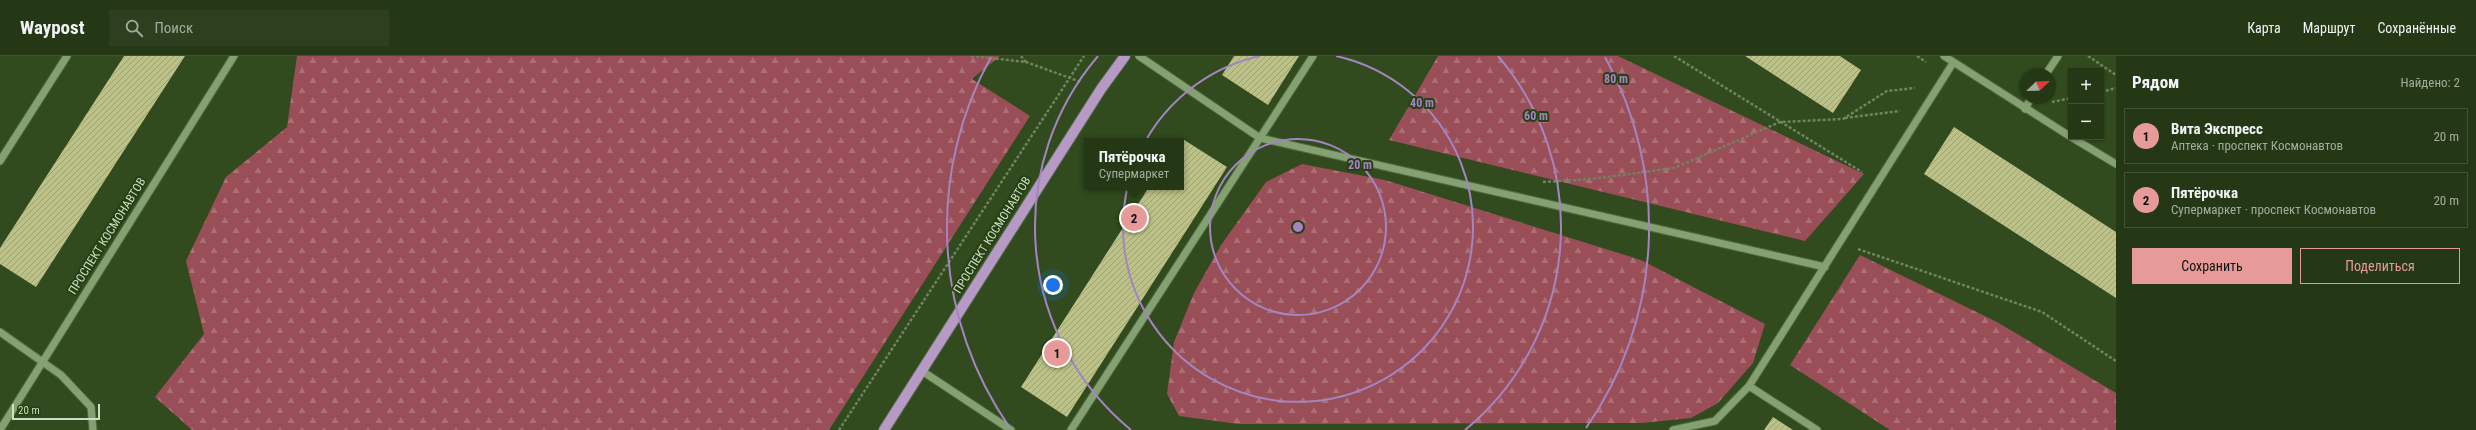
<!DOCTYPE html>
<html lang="ru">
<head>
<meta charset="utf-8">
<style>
	:root { --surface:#253816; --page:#2d3f1f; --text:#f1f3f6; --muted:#a3aca1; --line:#425235; --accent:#e69b98 }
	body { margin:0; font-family:"Roboto Condensed",sans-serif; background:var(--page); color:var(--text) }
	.controls { position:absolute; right:12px; top:12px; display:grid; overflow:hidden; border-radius:0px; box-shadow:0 1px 3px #0004 }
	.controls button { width:36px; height:36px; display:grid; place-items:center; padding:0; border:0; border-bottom:1px solid var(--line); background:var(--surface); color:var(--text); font:20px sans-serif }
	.compass { position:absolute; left:2020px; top:12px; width:36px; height:36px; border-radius:50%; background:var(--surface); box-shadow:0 1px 3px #0004; rotate:67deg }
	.scale { position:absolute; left:12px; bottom:10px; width:88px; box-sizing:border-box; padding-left:4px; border:2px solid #cedec4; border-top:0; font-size:11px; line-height:14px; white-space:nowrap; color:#cedec4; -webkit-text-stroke:3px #274013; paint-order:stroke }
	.you { position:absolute; left:1053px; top:229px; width:14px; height:14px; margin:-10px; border:3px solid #fff; border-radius:50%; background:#1a73e8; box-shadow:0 0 0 6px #1a73e833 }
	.badge { display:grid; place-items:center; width:26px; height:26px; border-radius:50%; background:var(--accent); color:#111; font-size:13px; font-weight:700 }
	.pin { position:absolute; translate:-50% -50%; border:2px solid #fff; box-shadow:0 1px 4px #0006 }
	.popup { position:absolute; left:1084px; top:82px; width:100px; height:52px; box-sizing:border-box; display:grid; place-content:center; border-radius:0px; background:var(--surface); filter:drop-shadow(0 1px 3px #0005); font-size:13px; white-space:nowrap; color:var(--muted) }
	.popup b { font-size:15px; color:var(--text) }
	.popup::after { content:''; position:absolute; left:50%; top:100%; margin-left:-8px; border:8px solid transparent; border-top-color:var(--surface) }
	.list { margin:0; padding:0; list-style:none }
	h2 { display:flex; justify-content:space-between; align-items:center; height:52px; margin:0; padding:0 16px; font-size:17px }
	h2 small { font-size:13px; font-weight:400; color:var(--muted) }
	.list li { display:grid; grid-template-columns:26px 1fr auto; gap:12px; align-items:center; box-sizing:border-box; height:56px; margin:0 8px 8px; padding:0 8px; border:1px solid var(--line); border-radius:0px }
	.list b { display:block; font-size:15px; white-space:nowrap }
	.list p { margin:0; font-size:13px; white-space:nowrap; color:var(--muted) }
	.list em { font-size:13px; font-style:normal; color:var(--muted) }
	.actions { display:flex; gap:8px; padding:12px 16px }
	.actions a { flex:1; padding:9px 0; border:1px solid var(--accent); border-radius:0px; text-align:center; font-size:14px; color:var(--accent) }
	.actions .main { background:var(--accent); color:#111 }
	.icon { flex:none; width:22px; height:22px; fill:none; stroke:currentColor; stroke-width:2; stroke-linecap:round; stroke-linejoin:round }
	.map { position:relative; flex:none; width:2116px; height:374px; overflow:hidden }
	header { display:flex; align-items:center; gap:24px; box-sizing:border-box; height:56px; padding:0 20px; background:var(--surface); border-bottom:1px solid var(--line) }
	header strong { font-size:19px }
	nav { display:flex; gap:22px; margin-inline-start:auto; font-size:14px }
	.search { width:280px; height:36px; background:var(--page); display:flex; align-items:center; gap:10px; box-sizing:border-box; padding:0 14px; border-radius:0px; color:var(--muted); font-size:15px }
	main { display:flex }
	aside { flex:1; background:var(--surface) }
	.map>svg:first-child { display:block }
	.forest { fill:url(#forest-firs) }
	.building { fill:url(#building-hatch) }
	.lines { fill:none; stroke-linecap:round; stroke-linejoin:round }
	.minor-casing { stroke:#526840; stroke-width:9 }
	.major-casing { stroke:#526840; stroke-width:12 }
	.path { stroke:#6f845f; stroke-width:2.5; stroke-dasharray:3 2; stroke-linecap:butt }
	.minor { stroke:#84a171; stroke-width:7 }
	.major { stroke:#b699c5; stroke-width:10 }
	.ring { fill:none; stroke:#a485c2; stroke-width:2 }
	.labels { text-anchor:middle; stroke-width:4; stroke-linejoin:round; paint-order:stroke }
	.street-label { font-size:12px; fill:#cedec4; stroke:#274013 }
	.centre { fill:#a485c2; stroke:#274013; stroke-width:2 }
	.ring-label { font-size:12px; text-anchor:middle; font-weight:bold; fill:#a485c2; stroke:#274013; stroke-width:4; stroke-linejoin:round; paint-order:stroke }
</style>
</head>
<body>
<header>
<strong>Waypost</strong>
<div class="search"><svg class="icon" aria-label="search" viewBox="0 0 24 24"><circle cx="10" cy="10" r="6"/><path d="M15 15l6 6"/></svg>Поиск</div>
<nav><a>Карта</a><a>Маршрут</a><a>Сохранённые</a></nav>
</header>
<main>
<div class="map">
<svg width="2116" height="374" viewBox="0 0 2116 374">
	<defs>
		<pattern id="forest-firs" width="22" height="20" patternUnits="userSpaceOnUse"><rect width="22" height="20" fill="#9a4e57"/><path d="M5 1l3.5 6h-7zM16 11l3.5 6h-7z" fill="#ab6f75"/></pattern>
		<pattern id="building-hatch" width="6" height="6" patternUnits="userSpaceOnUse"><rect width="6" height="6" fill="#bbc188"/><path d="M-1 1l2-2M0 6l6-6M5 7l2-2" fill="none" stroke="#9ca275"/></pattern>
	</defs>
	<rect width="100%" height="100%" fill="#314a1e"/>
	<path class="forest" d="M297 0H1000L972 23 1030 60 829 374H192L155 341 204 278 186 205 226 121 287 71Z
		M1438 0H1618L1864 118 1805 185 1389 84Z
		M1302 108 1385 124 1641 204 1765 268 1753 307 1718 347 1691 362 1642 367 1238 368 1179 360 1167 338 1174 286 1194 237 1221 189 1266 126Z
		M1860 199 1997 266 2116 337V374H1890L1790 309Z"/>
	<path class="building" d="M124 0H185L36 231 0 208V192Z
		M1234 0H1299L1268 49 1222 19Z
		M1745 0H1840L1861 14 1833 57Z
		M1954 71 2116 176V242L1924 118Z
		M1181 82 1227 111 1067 361 1021 331 1149 131H1181V85H1179Z
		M1773 361 1793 374H1764Z"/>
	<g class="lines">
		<defs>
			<path id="minor" d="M1139 0 1260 82 1825 211
				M1944 0 2071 81
				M2046 18 2058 0
				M2025 53 2031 42
				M2071 81 2116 108
				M0 105 67 0
				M0 276 61 319 91 351 93 374
				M922 315 1011 374
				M1749 330 1817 374
				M0 374 234 0
				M1071 374 1313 0
				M1673 374 1715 365 1749 330 1953 7"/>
			<path id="major" d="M884 374 1101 33 1125 0"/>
		</defs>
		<use href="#minor" class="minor-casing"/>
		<use href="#major" class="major-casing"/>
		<path class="path" d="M971 0 1026 6 1081 26
			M1021 0 1026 6
			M1674 0 1862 116
			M1917 0 1926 6
			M2088 0 2116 19
			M2101 36 2116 32
			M2052 46 2071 42
			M1845 62 1900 55
			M1543 126 1592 123 1674 112 1780 66 1843 63 1887 35 1915 32
			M1858 193 2042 256 2116 305
			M839 374 1084 0"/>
		<use href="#minor" class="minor"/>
		<use href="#major" class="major"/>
	</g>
	<g class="ring">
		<circle cx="1298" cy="171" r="88"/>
		<path d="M1336 0A175 175 0 1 1 1260 0"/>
		<path d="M1131 374A263 263 0 0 1 1098 0M1498 0A263 263 0 0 1 1465 374"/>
		<path d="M1010 372A351 351 0 0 1 991 1M1605 1A351 351 0 0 1 1586 372"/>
	</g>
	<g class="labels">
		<g class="street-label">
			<text transform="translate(992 179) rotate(-58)" y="4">ПРОСПЕКТ КОСМОНАВТОВ</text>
			<text transform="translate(107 180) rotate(-58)" y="4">ПРОСПЕКТ КОСМОНАВТОВ</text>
		</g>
	</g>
	<circle cx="1298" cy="171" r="6" class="centre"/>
	<g class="ring-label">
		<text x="1616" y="27">80 m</text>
		<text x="1422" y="51">40 m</text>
		<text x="1536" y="64">60 m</text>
		<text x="1360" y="113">20 m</text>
	</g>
</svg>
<div class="controls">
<button>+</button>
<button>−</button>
</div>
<svg class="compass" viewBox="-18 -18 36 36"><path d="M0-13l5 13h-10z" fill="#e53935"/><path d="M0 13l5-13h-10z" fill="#a3aca1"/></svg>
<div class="scale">20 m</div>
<div class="you"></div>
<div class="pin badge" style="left:1057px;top:297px">1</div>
<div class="pin badge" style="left:1134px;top:162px">2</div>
<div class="popup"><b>Пятёрочка</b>Супермаркет</div>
</div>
<aside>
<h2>Рядом<small>Найдено: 2</small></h2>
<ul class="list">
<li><span class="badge">1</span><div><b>Вита Экспресс</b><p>Аптека · проспект Космонавтов</p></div><em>20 m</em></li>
<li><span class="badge">2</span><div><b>Пятёрочка</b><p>Супермаркет · проспект Космонавтов</p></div><em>20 m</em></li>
</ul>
<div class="actions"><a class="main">Сохранить</a><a>Поделиться</a></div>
</aside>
</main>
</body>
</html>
